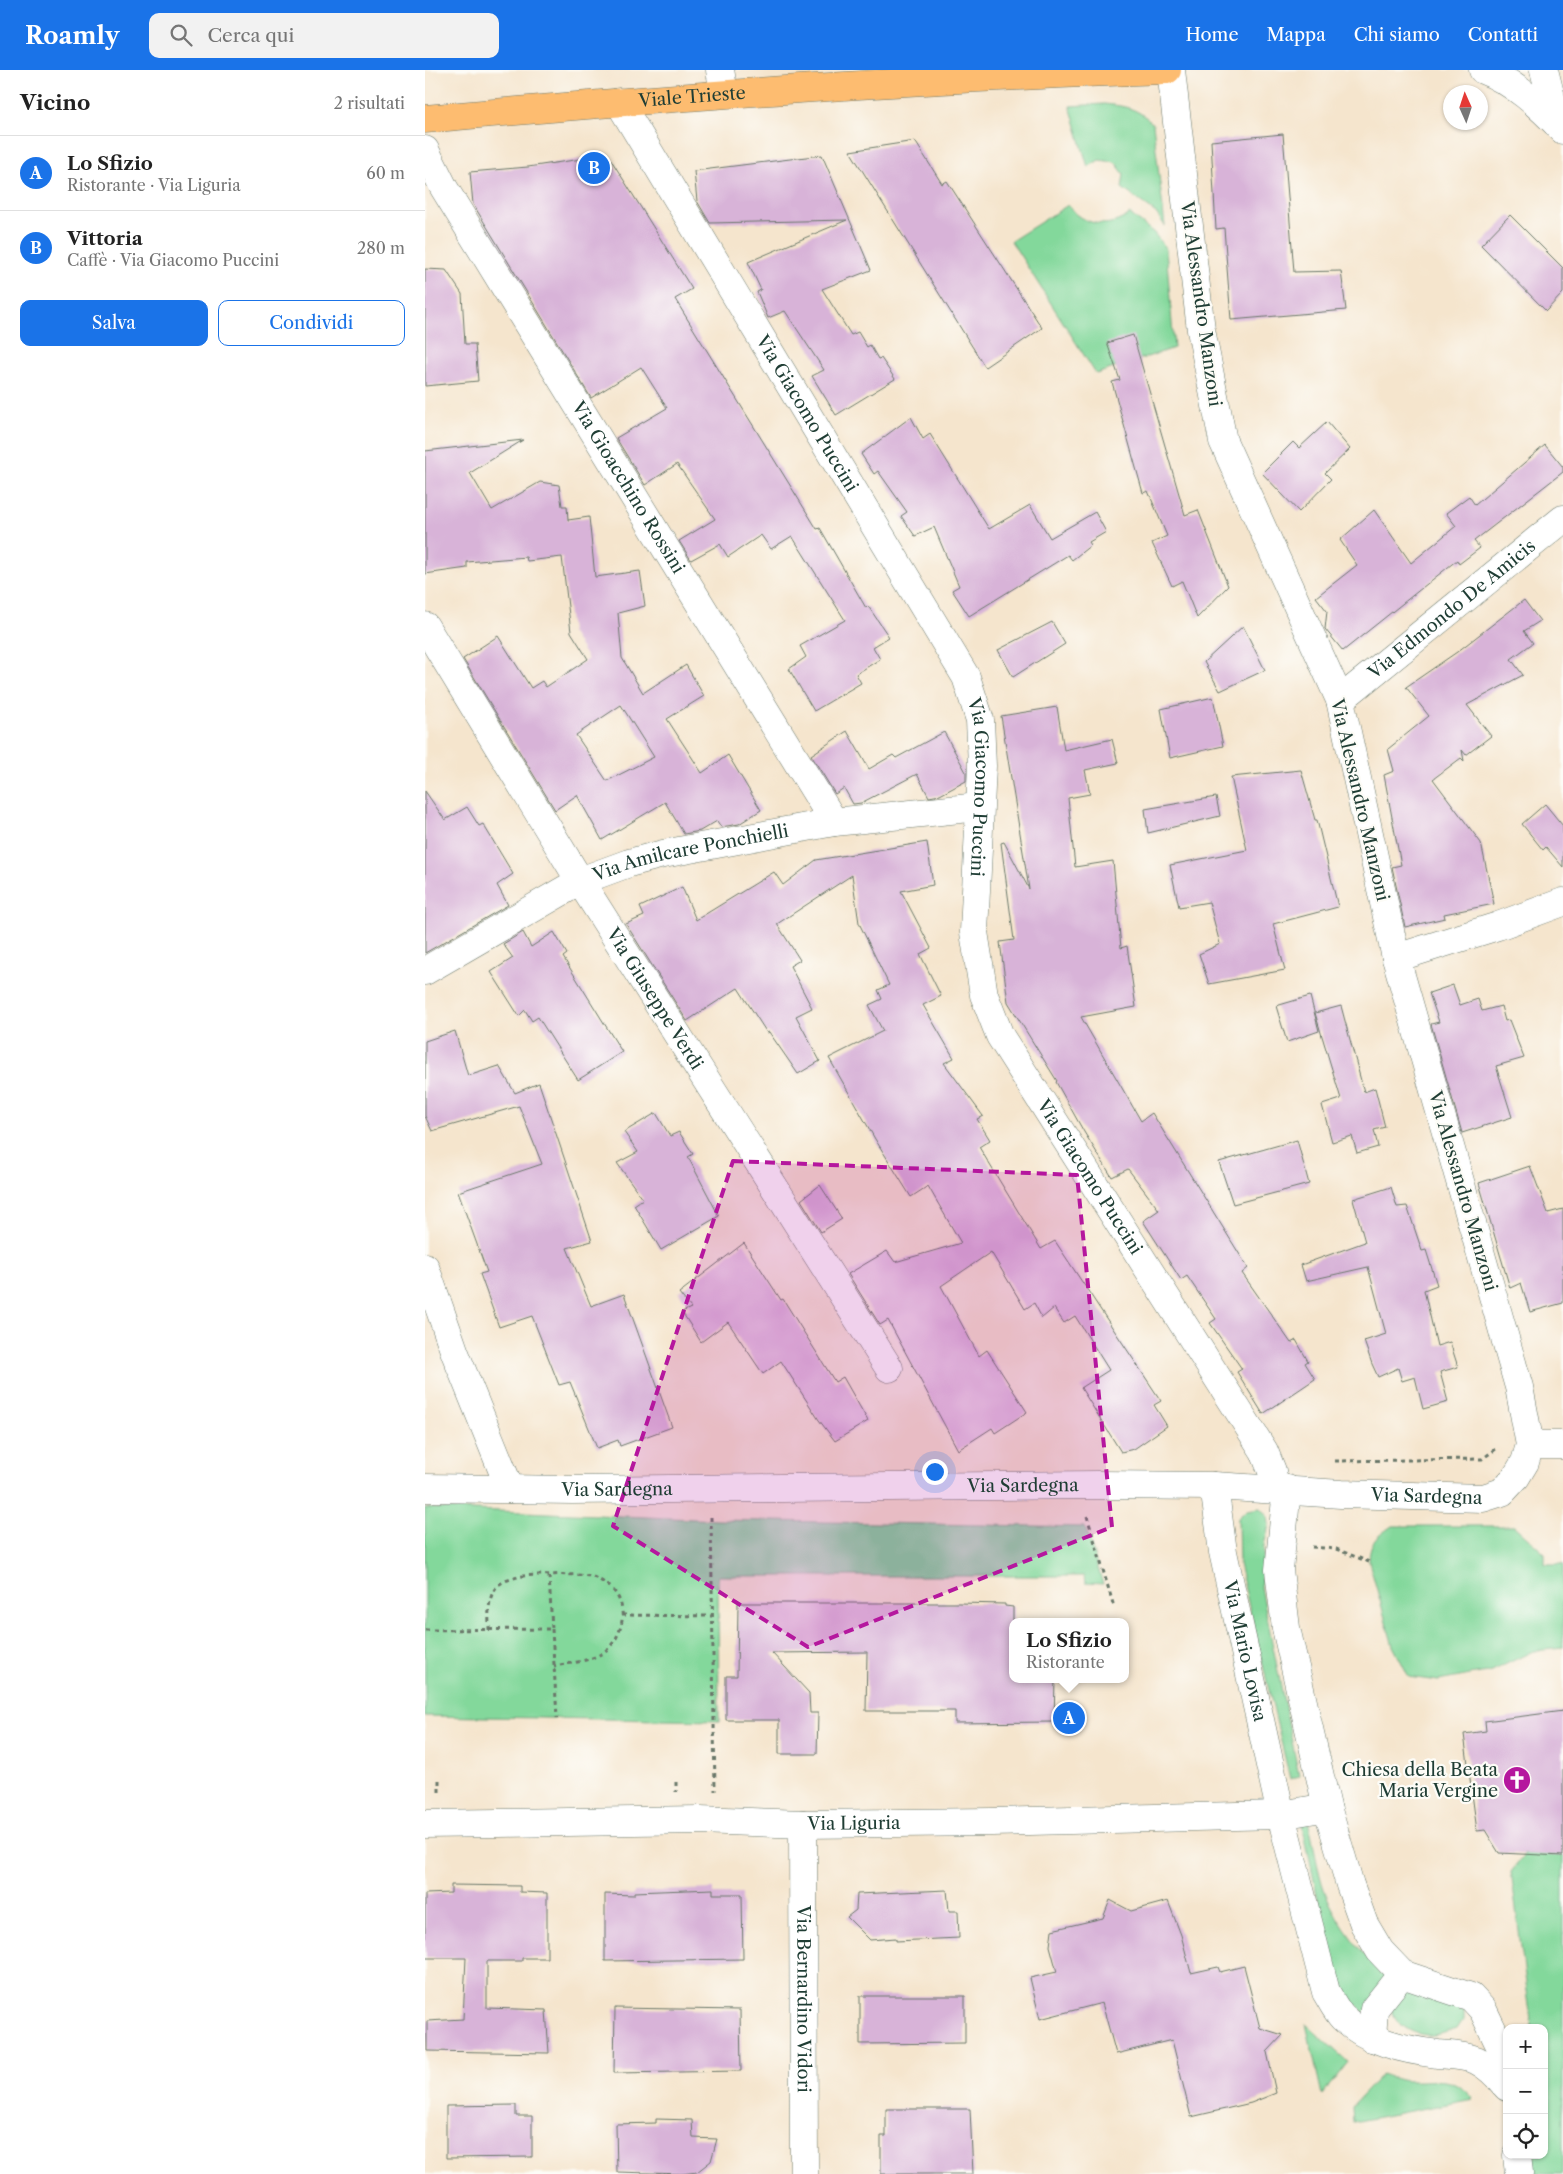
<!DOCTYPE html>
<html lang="it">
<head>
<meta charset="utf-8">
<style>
	:root { --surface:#fff; --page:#f2f2f2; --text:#222; --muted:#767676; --line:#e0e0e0; --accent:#1a73e8 }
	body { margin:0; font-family:"Libre Caslon Text",serif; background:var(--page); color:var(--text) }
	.controls { position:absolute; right:15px; bottom:15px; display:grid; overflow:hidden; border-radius:10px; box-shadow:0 1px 4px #0004 }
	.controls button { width:45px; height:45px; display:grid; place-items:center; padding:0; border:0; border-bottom:1px solid var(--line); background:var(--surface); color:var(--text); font:25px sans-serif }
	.compass { position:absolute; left:1018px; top:15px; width:45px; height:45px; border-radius:50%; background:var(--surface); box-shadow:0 1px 4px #0004; rotate:357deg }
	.you { position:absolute; left:509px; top:1401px; width:18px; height:18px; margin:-12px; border:4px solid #fff; border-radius:50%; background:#1a73e8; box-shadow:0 0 0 8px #1a73e833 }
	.badge { display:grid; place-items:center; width:32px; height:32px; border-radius:50%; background:var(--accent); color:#fff; font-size:16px; font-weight:700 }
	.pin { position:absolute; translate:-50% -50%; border:2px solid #fff; box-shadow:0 1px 5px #0006 }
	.popup { position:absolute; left:584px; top:1548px; width:120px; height:65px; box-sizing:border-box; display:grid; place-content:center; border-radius:10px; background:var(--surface); filter:drop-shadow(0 1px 4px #0005); font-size:16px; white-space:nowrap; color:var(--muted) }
	.popup b { font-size:19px; color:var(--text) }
	.popup::after { content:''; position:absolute; left:50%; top:100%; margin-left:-10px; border:10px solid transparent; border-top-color:var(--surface) }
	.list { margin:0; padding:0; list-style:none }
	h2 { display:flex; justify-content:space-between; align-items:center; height:65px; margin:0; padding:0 20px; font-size:21px }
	h2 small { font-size:16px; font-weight:400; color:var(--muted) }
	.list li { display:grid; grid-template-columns:32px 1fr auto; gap:15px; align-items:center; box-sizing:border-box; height:75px; padding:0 20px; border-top:1px solid var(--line) }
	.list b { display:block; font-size:19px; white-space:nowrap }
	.list p { margin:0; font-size:16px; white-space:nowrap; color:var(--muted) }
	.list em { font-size:16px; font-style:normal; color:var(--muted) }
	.actions { display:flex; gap:10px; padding:15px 20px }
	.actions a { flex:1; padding:11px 0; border:1px solid var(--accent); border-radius:10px; text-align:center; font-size:18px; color:var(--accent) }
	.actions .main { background:var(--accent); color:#fff }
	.icon { flex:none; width:28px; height:28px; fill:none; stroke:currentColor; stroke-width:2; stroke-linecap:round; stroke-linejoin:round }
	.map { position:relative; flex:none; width:1138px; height:2104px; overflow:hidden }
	header { display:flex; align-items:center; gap:30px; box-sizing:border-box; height:70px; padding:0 25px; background:var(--accent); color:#fff }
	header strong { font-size:24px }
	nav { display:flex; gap:28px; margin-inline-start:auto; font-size:18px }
	.search { width:350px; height:45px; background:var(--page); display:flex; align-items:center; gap:12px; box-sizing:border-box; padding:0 18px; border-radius:10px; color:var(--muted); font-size:19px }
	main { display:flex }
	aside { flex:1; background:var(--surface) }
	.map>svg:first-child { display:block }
	.green { fill:#83d89b; stroke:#518a68 }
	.building { fill:#d8b3d8; fill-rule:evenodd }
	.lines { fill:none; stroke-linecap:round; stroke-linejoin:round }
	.minor-casing { stroke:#6a786a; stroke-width:29 }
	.major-casing { stroke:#6a786a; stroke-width:29 }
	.path { stroke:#6a786a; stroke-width:3; stroke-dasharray:4 4; stroke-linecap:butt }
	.minor { stroke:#fff; stroke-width:28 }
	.major { stroke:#fdbc70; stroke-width:28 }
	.marked { fill:#b5179e; fill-opacity:0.2; stroke:#b5179e; stroke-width:4; stroke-dasharray:10 6; stroke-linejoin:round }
	.labels { text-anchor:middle; stroke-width:4.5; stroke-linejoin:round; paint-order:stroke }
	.street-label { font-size:18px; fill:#1f3d34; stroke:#fdfcf7 }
	.poi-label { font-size:18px; fill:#1f3d34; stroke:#fdfcf7; text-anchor:end }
</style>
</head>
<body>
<header>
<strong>Roamly</strong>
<div class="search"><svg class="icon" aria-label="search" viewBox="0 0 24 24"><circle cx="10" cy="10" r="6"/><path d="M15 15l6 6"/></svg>Cerca qui</div>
<nav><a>Home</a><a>Mappa</a><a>Chi siamo</a><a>Contatti</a></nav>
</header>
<main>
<aside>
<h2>Vicino<small>2 risultati</small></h2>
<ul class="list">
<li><span class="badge">A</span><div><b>Lo Sfizio</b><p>Ristorante · Via Liguria</p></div><em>60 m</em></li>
<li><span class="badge">B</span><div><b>Vittoria</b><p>Caffè · Via Giacomo Puccini</p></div><em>280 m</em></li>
</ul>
<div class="actions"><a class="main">Salva</a><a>Condividi</a></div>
</aside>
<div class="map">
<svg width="1138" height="2104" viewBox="0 0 1138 2104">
	<rect width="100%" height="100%" fill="#fdfcf7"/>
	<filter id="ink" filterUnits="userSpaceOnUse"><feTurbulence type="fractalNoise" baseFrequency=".02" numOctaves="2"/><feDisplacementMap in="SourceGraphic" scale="10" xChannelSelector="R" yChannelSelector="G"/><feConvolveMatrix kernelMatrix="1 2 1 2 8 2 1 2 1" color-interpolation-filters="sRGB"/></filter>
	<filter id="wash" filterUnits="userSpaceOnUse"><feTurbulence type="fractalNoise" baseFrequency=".0096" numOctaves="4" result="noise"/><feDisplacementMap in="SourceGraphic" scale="20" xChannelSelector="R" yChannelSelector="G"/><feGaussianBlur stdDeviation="1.12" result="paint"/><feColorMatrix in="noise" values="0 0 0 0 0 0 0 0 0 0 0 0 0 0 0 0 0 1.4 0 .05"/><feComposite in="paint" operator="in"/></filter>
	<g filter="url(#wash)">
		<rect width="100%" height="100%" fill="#f5e5cd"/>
		<path class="green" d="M679 34C700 36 713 38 728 54L740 156 731 143 697 118 699 104 690 92 674 90 663 97 645 36Z
			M643 135C659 156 684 160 705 144L729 163 741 179 749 278 671 304 586 171Z
			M0 1438 293 1450 660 1457 678 1514 660 1513 659 1506H293L294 1651 0 1646Z
			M835 1438 843 1447 844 1455 839 1475 836 1517 874 1706 865 1709 814 1494 813 1448 822 1440Z
			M967 1456H1089L1120 1484V1494H1138V1578L1108 1581 1067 1601 1013 1611 984 1607 968 1576 944 1492C944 1472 951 1467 967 1456Z
			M876 1750 883 1751C889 1774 892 1800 900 1822 914 1857 939 1886 965 1912L939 1943C931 1935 923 1926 918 1915 897 1864 889 1805 876 1750Z
			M1107 1775 1138 1786V2104H1107L1105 2085H1119V1958H1107L1086 1802Z
			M989 1920 1038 1938V1950L1032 1959C1022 1962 1012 1966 1001 1965 969 1962 950 1926 989 1920Z
			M881 1954 923 1992 897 2025Z
			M957 2004C966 2007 975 2011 984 2011 1014 2012 1026 2004 1048 2029L928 2052 927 2036Z"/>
		<g id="blocks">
			<path class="building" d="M858 64 869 202 916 201 921 240 806 250 799 158 791 159 786 71Z
				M490 71 517 114 522 111 617 258 560 297 425 81Z
				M183 85 267 219 250 229 392 459 395 458 441 538 443 536 464 567 448 577 455 589 431 604 436 613 389 641 364 599 381 587 375 576 420 550 367 466 346 479 336 465 303 487 295 474 266 490 254 471 290 449 252 394 220 415 191 368 242 338 216 297 166 328 48 134 45 102 103 97Z
				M397 85 446 200 397 219 426 265 433 262 442 277 445 275 453 289 456 288 470 309 411 345 387 306 399 300 360 241 343 248 332 222 336 220 323 192 422 150 285 153 272 131 269 101Z
				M1085 145 1138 198V223L1121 241 1056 175Z
				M0 199 21 200 37 224 40 274H50L53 311 0 316Z
				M708 265 760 445 773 440 803 516 772 548 757 511 747 516 727 473 742 466 723 421 718 423 687 312 695 310 682 273Z
				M486 347 498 369 505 364 564 459 605 435 625 468 670 442 681 462 664 472 666 475 647 490 643 485 544 546 527 520 534 516 509 457 490 466 476 446 482 442 453 401 449 404 436 384Z
				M902 352 925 379 900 403 906 409 874 442 837 403 868 372 874 378Z
				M98 370 45 403 67 440 115 412 134 415 137 436H142L143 450 164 447 170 507 215 501 220 536 193 543 197 588 218 623 261 595 279 626 242 649 277 703 303 685 336 740 314 754 296 757 292 751 275 761 259 764 240 732 177 770 152 725 130 740 38 589 73 566 106 618 117 611 121 617 163 589 146 562 137 487 102 491 101 487 42 492V498L0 504V381ZM196 635 229 687 182 711 151 665Z
				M1120 375 1138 397V402L1049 471 1055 478 1034 494 1032 490 918 581 900 559 902 541 891 527 932 495 915 470 949 440 986 493 1031 456 1021 443 1044 426 1050 435Z
				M1099 530 1115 551 1099 561 1108 573 1086 589 1098 605 1042 635 1066 666 1041 685 1037 680 1039 691 1036 688 1008 709 1056 773 1069 834 1019 844 1020 848 980 857 967 797 976 795 959 705 969 701 963 679 1004 646 981 617 1032 582Z
				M627 552 640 574 588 607 573 580Z
				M818 556 840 600 795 621 779 592Z
				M788 627 798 676 745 688 736 639Z
				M632 637 639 680 687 669 693 693 660 700 665 724 643 728 650 797 688 791 696 878 702 876 711 937 656 947 716 1051 727 1043 823 1198 817 1203 866 1273 871 1270 883 1291 880 1293 890 1309 838 1344 812 1302 817 1299 785 1253 791 1249 762 1206 756 1210 718 1151 734 1140 703 1099 687 1107 659 1062 631 1012 632 1011 583 932 575 872 589 870 576 773 579 772 604 819 576 646Z
				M422 661 444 699 468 685 471 688 519 662 541 702V711L515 725 504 727 492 704 436 733 428 734 419 718 410 724 386 685Z
				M876 700 890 750H892L913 837 848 854 860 900 784 914 774 884 795 874 784 832 754 837 745 795 822 780 806 707Z
				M0 721 20 750 42 737 54 756 58 754 88 804 72 815 83 835 0 883Z
				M791 727 795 746 723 763 720 739Z
				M1120 734 1138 756V797L1121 777 1118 780 1097 754Z
				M502 772 508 815 476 821 506 878 495 884 516 926 498 935 529 988 519 993 558 1046 552 1049 565 1070 554 1077 616 1179 630 1171 736 1331 729 1335 742 1356 709 1379 696 1382 656 1318 684 1300 650 1246 639 1253 629 1238 617 1248 609 1233 600 1239 566 1182 516 1216 554 1286 562 1280 602 1342 570 1363 567 1358 533 1380 463 1250 455 1255 423 1204 462 1181 470 1192 536 1173 503 1116 486 1127 450 1069 404 988 458 961 444 935 457 929 453 920 464 915 434 853 427 805 352 854 375 890 365 896 387 938 371 946 395 991 373 1004 344 962 342 963 313 918 262 951 201 854 219 846 215 837 257 817 271 850 349 802 358 815 391 790Z
				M98 862 106 877 129 862 142 884 138 887 197 982 153 1010 113 947 107 951 100 940 94 946 66 902 88 888 78 874Z
				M1028 915 1035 935 1053 929 1057 941 1076 936 1080 951 1084 950 1099 988 1071 996 1087 1047 1037 1063 1006 954 1014 952 1004 923Z
				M885 926 894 961 862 972 851 936Z
				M916 936 939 1022 950 1018 960 1057 949 1060 953 1077 932 1083 927 1066 907 1072 897 1035 916 1029 890 943Z
				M30 961 43 1006 74 996 90 1023 114 1013 167 1171 142 1178 166 1236 199 1224 247 1357 195 1376 193 1370 172 1378 145 1312 134 1315 107 1246 74 1257 55 1204 62 1202 33 1122 117 1094 94 1036 7 1061 0 1046V971Z
				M231 1043 245 1066 254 1062 268 1084 263 1087 294 1146 236 1180 209 1135 218 1129 192 1093 213 1082 199 1062Z
				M872 1070 884 1114 808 1134 794 1092Z
				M1105 1096 1123 1143 1138 1139V1233L1105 1242 1096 1213 1085 1218 1054 1113Z
				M395 1115 417 1149 396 1162 376 1130Z
				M966 1117 972 1137 982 1136 997 1181 1001 1180 1012 1215 999 1220 1012 1276 1025 1272 1033 1297 1015 1302 1023 1332 998 1339 990 1307 977 1311 973 1298 953 1307 947 1294 939 1271 961 1264 943 1197 881 1211 876 1195 940 1172 928 1129Z
				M319 1173 356 1230 358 1229 410 1312 418 1307 443 1351 410 1371 394 1350 356 1291 338 1304 303 1252 276 1272 257 1242 266 1238 254 1223Z
				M313 1533H534L580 1534V1536L588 1537V1609H630L629 1652 530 1653V1641H441L442 1582 347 1583 384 1623 385 1643H393L392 1684H354V1650H301V1606H312Z
				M1138 1641V1786L1074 1783 1060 1760 1052 1761 1039 1664 1061 1661 1060 1651Z
				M26 1815 95 1816V1822L122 1823V1888H97V1891H62V1938L121 1940 124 1983 2 1981V1951L38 1949 41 1888H0V1824L26 1823Z
				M288 1819V1824H317L318 1889 180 1891V1824L209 1825V1822Z
				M522 1820 524 1841H533L534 1868 471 1871V1868L445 1870 422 1847 431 1840 432 1824Z
				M685 1830 706 1841 743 1831 756 1865 766 1903 793 1897 795 1902 819 1896 835 1958 858 1965 842 1982 851 2023 826 2033 766 2047 747 1970 691 1984 677 1933 615 1949 605 1908 632 1902 625 1876 627 1860 678 1848Z
				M435 1926H540V1973L435 1974Z
				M190 1938 315 1940 316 2001 189 2003Z
				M91 2035V2046H107V2087L21 2088V2036Z
				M461 2039H545L548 2104H456V2066H461Z
				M231 2049 267 2050 268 2068 292 2069 286 2091 272 2102 257 2104 192 2102 191 2054 231 2053Z"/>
		</g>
	</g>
	<g filter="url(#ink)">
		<use href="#blocks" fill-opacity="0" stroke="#6a786a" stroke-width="1"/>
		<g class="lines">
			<defs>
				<g id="minor">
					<path d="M295 0 299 23"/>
					<path d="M1058 0C1089 12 1115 36 1138 60"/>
					<path d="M1119 0 1133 55"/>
					<path id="s1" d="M194 32 541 607 555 650 557 696 549 862 559 925 575 966 839 1381 847 1401 850 1419"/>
					<path id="s2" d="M0 80 19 118 409 752"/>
					<path id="s3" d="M0 556 155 811 464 1298"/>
					<path id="s4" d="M915 630 1138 449"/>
					<path d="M971 888 1073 856 1138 832"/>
					<path id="s5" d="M0 901 155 811 204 793 238 784 409 752 554 737"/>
					<path d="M0 1197 30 1283 85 1419"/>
					<path d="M1105 1375H1138"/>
					<path id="s6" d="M789 1416 798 1482 856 1745 901 1922C906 1930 911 1941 918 1948 943 1972 980 1980 1013 1984 1026 1985 1038 1985 1051 1990 1064 1996 1073 2006 1082 2017"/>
					<path id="s7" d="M0 1418 147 1420 673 1415 789 1416 916 1424 1058 1428 1077 1422 1091 1407 1100 1392 1105 1375 1094 1317 971 888 915 630 798 371 776 260 746 0"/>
					<path d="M862 1419 854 1500 861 1558 902 1737 925 1815 939 1854 955 1881 977 1904 1046 1927 1058 1940 1077 1980 1082 2002"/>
					<path id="s8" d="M0 1754 275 1750 378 1754 567 1752 856 1745 902 1737"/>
					<path id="s9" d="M378 1754 379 2104"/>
					<path d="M947 1968 949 1939 977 1904"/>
					<path d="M1092 2085 1094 2104"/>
				</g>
				<g id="major">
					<path id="s10" d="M0 49C247 27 494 8 742 0"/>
				</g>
			</defs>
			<use href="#minor" class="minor-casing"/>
			<use href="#major" class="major-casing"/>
			<path class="path" d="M910 1391 1057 1389 1071 1379
				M662 1446 689 1537
				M286 1447 290 1721
				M887 1477 911 1479 944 1492
				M197 1545 287 1546
				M127 1559 132 1648
				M0 1560 127 1559 124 1506
				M64 1560C64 1547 62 1530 70 1519 74 1512 85 1509 93 1507 103 1504 155 1504 165 1506 171 1507 181 1514 185 1517 207 1537 197 1573 174 1585 160 1592 144 1593 129 1596
				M14 1710V1725
				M251 1712V1722"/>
			<use href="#minor" class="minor"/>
			<use href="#major" class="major"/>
		</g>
	</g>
	<path class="marked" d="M308 1091 652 1105 687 1457 383 1577 188 1456Z"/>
	<defs>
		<symbol id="church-disc" viewBox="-11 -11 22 22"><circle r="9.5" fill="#b5179e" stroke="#fdfcf7"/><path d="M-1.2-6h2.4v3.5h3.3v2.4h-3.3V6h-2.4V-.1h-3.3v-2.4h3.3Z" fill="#fff"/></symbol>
	</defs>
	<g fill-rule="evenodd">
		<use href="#church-disc" x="1076" y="1694" width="32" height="32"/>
	</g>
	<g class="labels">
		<g class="street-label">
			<text dy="6" stroke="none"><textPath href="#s10" startOffset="268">Viale Trieste</textPath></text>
			<text transform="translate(776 234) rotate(82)" y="6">Via Alessandro Manzoni</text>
			<text dy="6" stroke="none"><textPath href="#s1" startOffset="364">Via Giacomo Puccini</textPath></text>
			<text dy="6" stroke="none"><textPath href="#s2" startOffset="394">Via Gioacchino Rossini</textPath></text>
			<text dy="6" stroke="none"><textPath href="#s4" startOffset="144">Via Edmondo De Amicis</textPath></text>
			<text dy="6" stroke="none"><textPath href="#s1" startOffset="784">Via Giacomo Puccini</textPath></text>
			<text transform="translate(935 730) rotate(77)" y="6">Via Alessandro Manzoni</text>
			<text dy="6" stroke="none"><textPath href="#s5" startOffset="294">Via Amilcare Ponchielli</textPath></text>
			<text dy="6" stroke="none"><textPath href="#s3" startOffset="438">Via Giuseppe Verdi</textPath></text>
			<text dy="6" stroke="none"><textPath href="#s1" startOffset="1204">Via Giacomo Puccini</textPath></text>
			<text transform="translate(1038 1121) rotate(74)" y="6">Via Alessandro Manzoni</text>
			<text dy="6" stroke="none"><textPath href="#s7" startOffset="598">Via Sardegna</textPath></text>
			<text dy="6" stroke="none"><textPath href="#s7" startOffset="192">Via Sardegna</textPath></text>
			<text dy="6" stroke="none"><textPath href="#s7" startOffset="1002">Via Sardegna</textPath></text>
			<text dy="6" stroke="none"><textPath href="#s6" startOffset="168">Via Mario Lovisa</textPath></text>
			<text dy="6" stroke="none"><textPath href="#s8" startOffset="429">Via Liguria</textPath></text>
			<text dy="6" stroke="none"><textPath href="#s9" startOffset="175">Via Bernardino Vidori</textPath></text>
		</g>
		<g class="poi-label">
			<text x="1073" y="1706">Chiesa della Beata<tspan x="1073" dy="21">Maria Vergine</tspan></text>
		</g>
	</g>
</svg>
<div class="controls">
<button>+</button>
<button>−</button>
<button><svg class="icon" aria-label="locate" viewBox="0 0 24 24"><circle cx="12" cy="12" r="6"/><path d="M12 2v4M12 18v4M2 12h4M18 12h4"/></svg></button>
</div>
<svg class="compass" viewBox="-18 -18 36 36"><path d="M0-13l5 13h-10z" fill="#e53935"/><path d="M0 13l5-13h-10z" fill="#767676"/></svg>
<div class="you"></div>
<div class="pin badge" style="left:644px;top:1648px">A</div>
<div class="popup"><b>Lo Sfizio</b>Ristorante</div>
<div class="pin badge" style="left:169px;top:98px">B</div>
</div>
</main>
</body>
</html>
